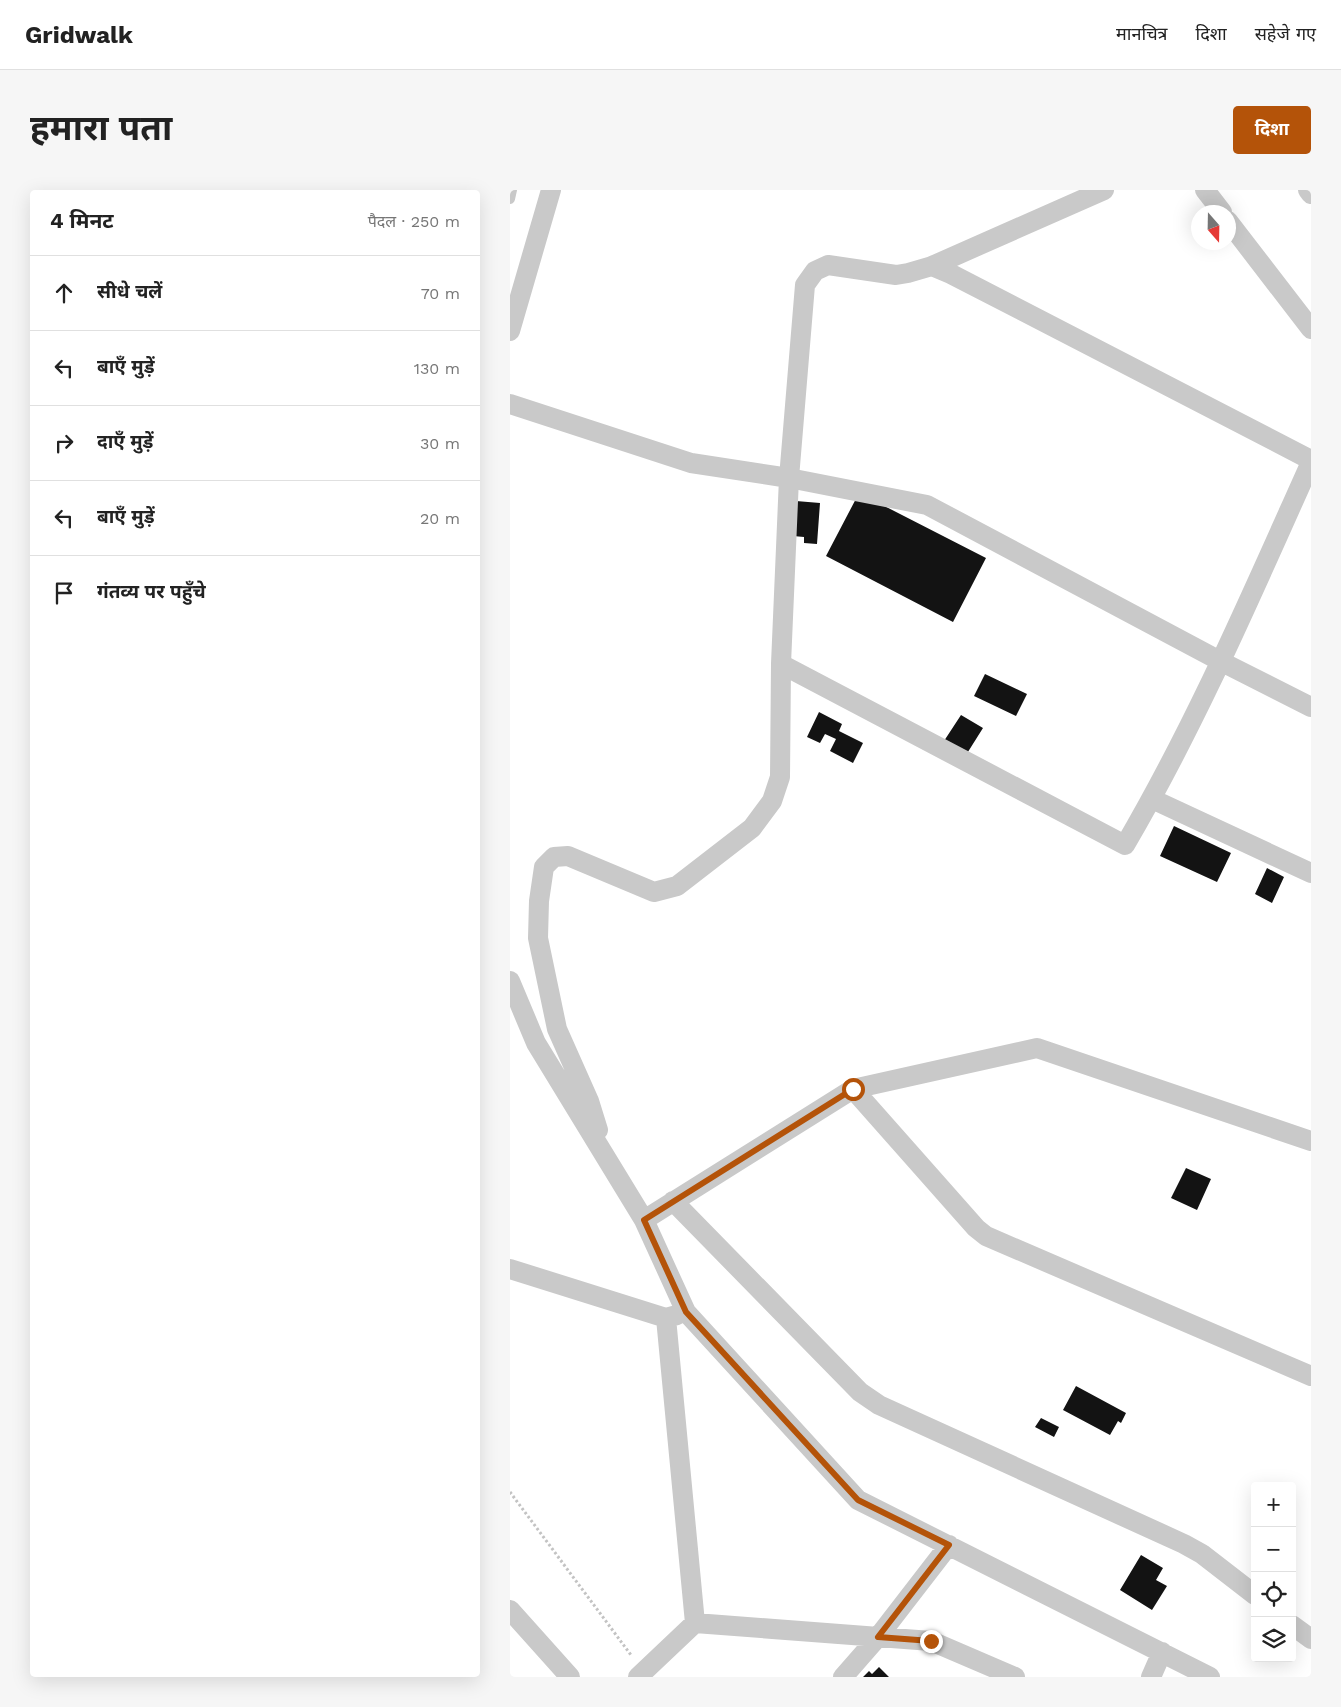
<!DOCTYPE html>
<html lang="hi">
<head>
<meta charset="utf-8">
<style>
	:root { --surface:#fff; --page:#f6f6f6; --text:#222; --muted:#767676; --line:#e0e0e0; --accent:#b45309 }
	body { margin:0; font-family:"Work Sans","Noto Sans Devanagari",sans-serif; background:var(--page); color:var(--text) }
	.controls { position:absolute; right:15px; bottom:15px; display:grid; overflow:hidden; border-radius:5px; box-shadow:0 5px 20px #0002 }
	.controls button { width:45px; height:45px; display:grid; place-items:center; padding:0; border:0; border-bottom:1px solid var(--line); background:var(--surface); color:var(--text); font:25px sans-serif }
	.compass { position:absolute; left:681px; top:15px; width:45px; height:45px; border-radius:50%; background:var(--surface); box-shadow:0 5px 20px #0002; rotate:160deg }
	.stop { position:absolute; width:15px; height:15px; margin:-11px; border:4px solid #b45309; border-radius:50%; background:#fff }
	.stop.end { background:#b45309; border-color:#fff; box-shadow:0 1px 5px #0008 }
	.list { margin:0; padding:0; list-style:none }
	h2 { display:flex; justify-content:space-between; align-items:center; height:65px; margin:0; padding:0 20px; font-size:21px }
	h2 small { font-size:16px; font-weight:400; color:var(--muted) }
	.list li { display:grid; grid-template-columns:32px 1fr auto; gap:15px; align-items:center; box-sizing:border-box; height:75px; padding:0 20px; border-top:1px solid var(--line) }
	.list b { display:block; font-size:19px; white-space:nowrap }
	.list em { font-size:16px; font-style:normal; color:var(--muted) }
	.icon { flex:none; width:28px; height:28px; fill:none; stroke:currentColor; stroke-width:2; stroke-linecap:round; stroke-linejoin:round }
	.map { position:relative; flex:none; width:801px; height:1487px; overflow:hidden; border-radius:5px }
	header { display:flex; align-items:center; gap:30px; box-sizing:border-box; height:70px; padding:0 25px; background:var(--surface); border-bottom:1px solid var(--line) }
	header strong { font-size:24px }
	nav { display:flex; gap:28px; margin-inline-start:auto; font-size:18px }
	.intro { display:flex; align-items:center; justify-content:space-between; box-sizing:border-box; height:120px; padding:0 30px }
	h1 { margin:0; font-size:35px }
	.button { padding:12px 22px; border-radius:5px; background:var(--accent); color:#fff; font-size:18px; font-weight:700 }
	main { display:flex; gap:30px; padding:0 30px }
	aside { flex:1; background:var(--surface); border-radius:5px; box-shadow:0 5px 20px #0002 }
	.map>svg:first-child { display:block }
	.building { fill:#131313 }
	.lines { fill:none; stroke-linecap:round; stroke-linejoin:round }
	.path { stroke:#c3c3c3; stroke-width:3; stroke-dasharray:2.5 2.5; stroke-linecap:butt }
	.lane { stroke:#c9c9c9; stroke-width:10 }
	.street { stroke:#c9c9c9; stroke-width:20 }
	.route { stroke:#b45309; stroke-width:6 }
</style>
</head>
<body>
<header>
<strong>Gridwalk</strong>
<nav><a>मानचित्र</a><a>दिशा</a><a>सहेजे गए</a></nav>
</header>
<div class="intro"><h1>हमारा पता</h1><a class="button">दिशा</a></div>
<main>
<aside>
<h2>4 मिनट<small>पैदल · 250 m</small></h2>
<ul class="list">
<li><svg class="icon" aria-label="ahead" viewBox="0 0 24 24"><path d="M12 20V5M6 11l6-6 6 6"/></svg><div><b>सीधे चलें</b></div><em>70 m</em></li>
<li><svg class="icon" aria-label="left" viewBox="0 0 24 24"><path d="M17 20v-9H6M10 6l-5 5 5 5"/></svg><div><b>बाएँ मुड़ें</b></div><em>130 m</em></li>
<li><svg class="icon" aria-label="right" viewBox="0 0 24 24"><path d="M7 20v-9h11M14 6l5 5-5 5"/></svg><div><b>दाएँ मुड़ें</b></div><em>30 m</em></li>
<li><svg class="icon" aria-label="left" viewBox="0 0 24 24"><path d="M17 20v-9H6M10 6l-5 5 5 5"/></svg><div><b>बाएँ मुड़ें</b></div><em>20 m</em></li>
<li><svg class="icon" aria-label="arrive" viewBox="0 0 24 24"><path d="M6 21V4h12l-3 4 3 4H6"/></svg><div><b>गंतव्य पर पहुँचे</b></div></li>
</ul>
</aside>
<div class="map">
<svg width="801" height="1487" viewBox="0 0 801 1487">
	<rect width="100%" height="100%" fill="#fff"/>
	<path class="building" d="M349 303 476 368 443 432 316 366Z
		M286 311 310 313 307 354 294 353V347L283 346Z
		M475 484 517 504 506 526 464 506Z
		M309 522 332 534 329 541 353 553 343 573 320 561 326 549 315 544 310 553 297 547Z
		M451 525 473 538 456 565 434 551Z
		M664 636 721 663 707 692 650 666Z
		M757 678 774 687 762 713 745 704Z
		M676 978 701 989 687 1020 661 1008Z
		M566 1196 616 1223 611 1233 608 1231 600 1245 553 1220Z
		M531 1228 549 1237 544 1247 525 1237Z
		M631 1365 653 1378 646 1390 657 1396 642 1420 610 1400Z
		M369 1477 379 1487H353L359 1481 362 1484Z"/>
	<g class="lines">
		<path class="path" d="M0 1302 121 1465"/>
		<path class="lane" d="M0 9 2 0"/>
		<path class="street" d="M695 0 712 22
			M798 0 801 4
			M718 31 801 139
			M422 76 594 0
			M0 141 41 0
			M0 214 181 273 279 288 417 315 712 472 801 517
			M801 270 441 84 422 76 398 83 386 85 318 75 305 81 295 95 279 288 271 474 615 655C687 532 743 401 801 272
			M642 609 801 683
			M0 791 26 853 134 1030 176 1122 348 1310 700 1487
			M343 899 466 1038 476 1046 801 1186
			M88 940 79 911 47 839 28 748 29 711 34 677 44 667 58 666 144 702 167 696 242 638 262 611 270 587 271 474
			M163 1011 350 1202 369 1215 674 1354 692 1364 745 1405
			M134 1030 343 899 527 858 801 951
			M0 1079 156 1128 167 1125
			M0 1420 60 1487
			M185 1433 421 1451 505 1487
			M782 1435 801 1449
			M128 1487 185 1433 156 1128
			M333 1487 368 1447 439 1355
			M641 1487 652 1462"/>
	</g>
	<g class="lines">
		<path class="route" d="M343 899 134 1030 176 1122 348 1310 439 1355 368 1447 421 1451"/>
	</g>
</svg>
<div class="controls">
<button>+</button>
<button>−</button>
<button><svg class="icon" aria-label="locate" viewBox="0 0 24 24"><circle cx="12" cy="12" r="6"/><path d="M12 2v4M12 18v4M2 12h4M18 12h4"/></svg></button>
<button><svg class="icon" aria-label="layers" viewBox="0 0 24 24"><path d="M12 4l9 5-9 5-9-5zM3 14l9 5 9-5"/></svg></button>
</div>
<svg class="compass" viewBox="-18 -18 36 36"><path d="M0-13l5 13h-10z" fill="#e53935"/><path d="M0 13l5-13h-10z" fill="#767676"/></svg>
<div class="stop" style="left:343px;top:899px"></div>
<div class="stop end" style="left:421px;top:1451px"></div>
</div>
</main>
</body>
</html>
